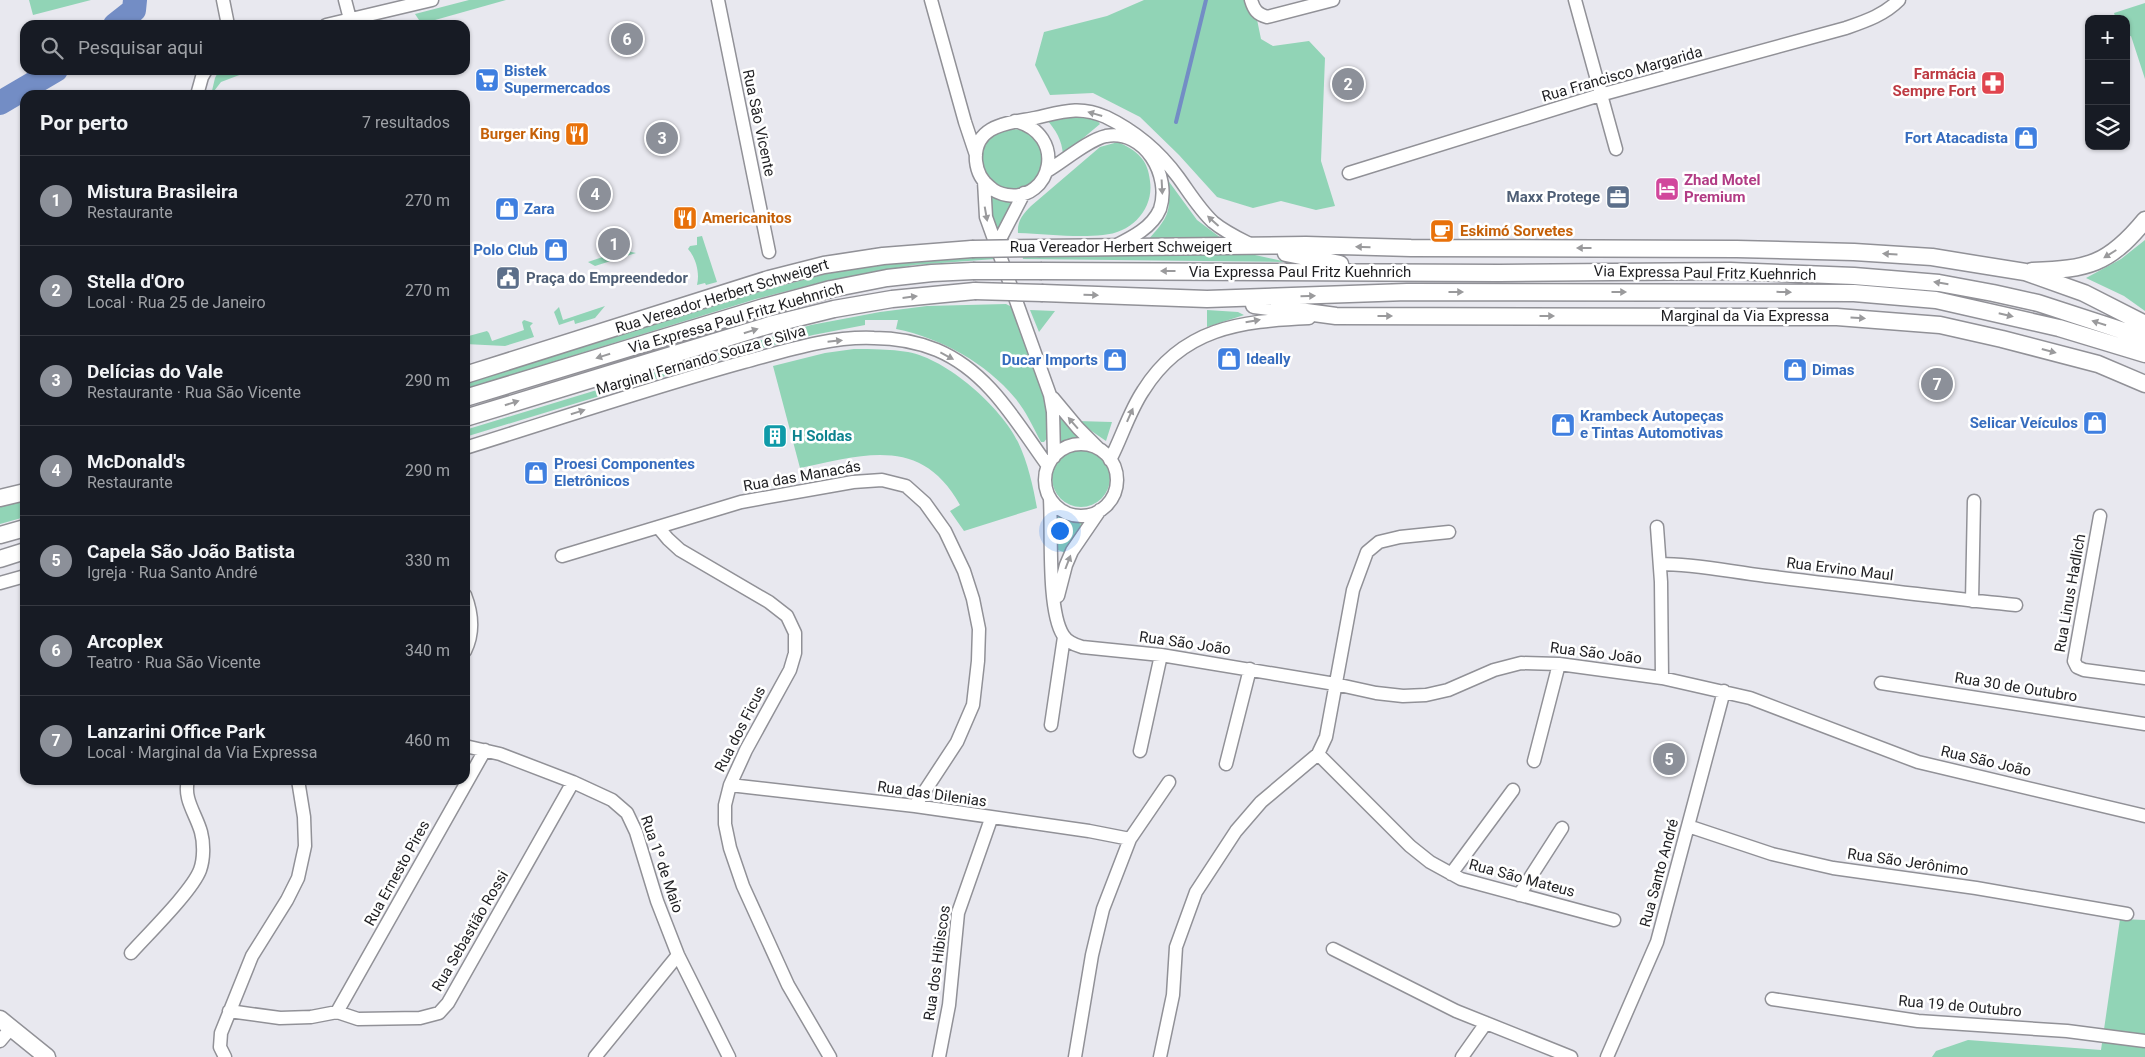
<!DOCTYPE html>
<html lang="pt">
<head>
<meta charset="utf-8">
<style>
	:root { --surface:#171b24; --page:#20242c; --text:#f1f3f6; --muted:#9ea1a6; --line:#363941; --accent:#8c9099 }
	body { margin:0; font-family:Roboto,sans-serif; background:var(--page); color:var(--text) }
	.controls { position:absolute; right:15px; top:15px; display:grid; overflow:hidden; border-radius:10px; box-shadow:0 1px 4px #0004 }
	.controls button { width:45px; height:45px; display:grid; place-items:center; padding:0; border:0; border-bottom:1px solid var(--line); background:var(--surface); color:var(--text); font:25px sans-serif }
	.you { position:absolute; left:1059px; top:530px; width:18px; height:18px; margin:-12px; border:4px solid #fff; border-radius:50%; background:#1a73e8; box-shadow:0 0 0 8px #1a73e833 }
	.badge { display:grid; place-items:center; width:32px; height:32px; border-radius:50%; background:var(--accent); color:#fff; font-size:16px; font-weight:700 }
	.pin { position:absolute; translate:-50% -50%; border:2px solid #fff; box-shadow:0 1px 5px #0006 }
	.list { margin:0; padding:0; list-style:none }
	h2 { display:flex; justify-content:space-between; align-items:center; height:65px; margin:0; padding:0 20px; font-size:21px }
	h2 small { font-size:16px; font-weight:400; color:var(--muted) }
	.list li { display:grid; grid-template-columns:32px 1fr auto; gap:15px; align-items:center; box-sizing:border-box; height:90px; padding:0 20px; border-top:1px solid var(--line) }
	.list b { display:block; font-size:19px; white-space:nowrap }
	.list p { margin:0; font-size:16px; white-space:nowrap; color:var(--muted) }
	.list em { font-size:16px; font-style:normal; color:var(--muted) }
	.icon { flex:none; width:28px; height:28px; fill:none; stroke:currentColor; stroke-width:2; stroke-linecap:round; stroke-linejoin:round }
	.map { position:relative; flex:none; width:2145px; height:1057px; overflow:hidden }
	.search { position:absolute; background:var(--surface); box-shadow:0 1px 4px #0004; left:20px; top:20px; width:450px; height:55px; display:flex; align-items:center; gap:12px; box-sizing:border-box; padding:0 18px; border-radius:15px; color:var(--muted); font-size:19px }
	.panel { position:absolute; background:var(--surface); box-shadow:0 1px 4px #0004; left:20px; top:90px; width:450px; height:695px; border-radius:15px }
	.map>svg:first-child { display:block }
	.green { fill:#91d4b6 }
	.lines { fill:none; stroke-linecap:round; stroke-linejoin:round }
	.stream { stroke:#738dc5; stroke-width:4 }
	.river { stroke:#738dc5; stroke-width:24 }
	.minor-casing { stroke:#919197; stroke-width:15 }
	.major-casing { stroke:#919197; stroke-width:19 }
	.minor { stroke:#fff; stroke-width:12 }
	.major { stroke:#fff; stroke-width:16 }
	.major-bridge-casing { stroke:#919197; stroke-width:19; stroke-linecap:butt }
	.major-bridge { stroke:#fff; stroke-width:16 }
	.oneway { fill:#9a9a9c }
	.labels { text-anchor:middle; stroke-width:5; stroke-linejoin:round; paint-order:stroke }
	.shop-label { font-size:15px; font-weight:bold; fill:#366cbe; stroke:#fff; text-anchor:start }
	.street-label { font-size:15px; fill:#1f1f22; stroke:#fff }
	.health-label { font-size:15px; font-weight:bold; fill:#be3a42; stroke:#fff; text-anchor:end }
	.food-label { font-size:15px; font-weight:bold; fill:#c56008; stroke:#fff; text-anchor:start }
	.hotel-label { font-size:15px; font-weight:bold; fill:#b23c85; stroke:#fff; text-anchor:start }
	.service-label { font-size:15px; font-weight:bold; fill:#4e5e75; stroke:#fff; text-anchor:end }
	.culture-label { font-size:15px; font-weight:bold; fill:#0d838f; stroke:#fff; text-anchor:start }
</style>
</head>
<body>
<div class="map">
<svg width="2145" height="1057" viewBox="0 0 2145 1057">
	<rect width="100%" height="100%" fill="#e8e8ef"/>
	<path class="green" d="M29 0H91L33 15Z
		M469 0H506L428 22 419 20 415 14Z
		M1144 0H1253L1261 39 1273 46 1309 41 1325 58 1321 161 1335 206 1316 210 1281 201 1253 208 1217 197 1179 155 1140 117 1093 93 1050 95 1035 65 1044 32 1107 16Z
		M2145 3V79L2131 36 2126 37V19H2116L2114 13Z
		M219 70H247L242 74 221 82 211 95 215 78Z
		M1076 114 1097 120 1100 124 1063 155C1062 140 1056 130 1046 119Z
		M982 159a30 30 0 1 1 60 0a30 30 0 1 1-60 0Z
		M1118 142C1137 151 1148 159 1150 181 1154 209 1132 233 1103 235 1077 238 1045 234 1018 233 1017 221 1023 214 1031 206L1100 147Z
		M1167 179 1197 220 1225 241 1148 240C1170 215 1171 212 1167 179Z
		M988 192 1011 203 998 231 992 219Z
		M702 236 717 282 706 285 705 283 697 285C700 273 696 258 688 249L690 246 697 245V237Z
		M2145 240V311L2124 296 2086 278 2121 259Z
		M623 250 636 253 595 266 588 262Z
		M1022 254 1255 255 1287 262 1023 259Z
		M995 255V259L914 265 830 280 756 299 465 389V382L755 293 829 273 865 265Z
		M1006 304 1014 308 1046 392 1048 437 1044 442H1041C1033 427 1026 411 1015 398 986 363 941 338 896 329L898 320H865V325L813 335 734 355 465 437V430L811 325 880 312 927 306Z
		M605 306 595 318 575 324 574 320 559 325 554 312 559 307 563 320Z
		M1030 310 1055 311 1039 332Z
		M1207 310 1238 312 1244 315 1207 327Z
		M524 320 533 323 530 326 534 337 505 346 465 344V337L487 331 489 333 492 341 524 330 522 322Z
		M854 349C872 349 890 349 908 352 947 359 1001 407 1018 442 1028 463 1033 486 1037 508L964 531 950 511 960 505C922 436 865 454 800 468L773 366 825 353Z
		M1059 416 1080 440 1059 447Z
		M1077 421 1112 422 1106 441Z
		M1052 478a29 29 0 1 1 58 0a29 29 0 1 1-58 0Z
		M25 501V517L0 524V507Z
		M1057 515 1074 522H1087L1066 553 1058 550Z
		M2120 919 2145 920V1057H1932L1936 1051 1968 1040 2101 1050Z"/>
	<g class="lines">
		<path class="stream" d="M1176 122 1206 0"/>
		<path class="river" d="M115 25 134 10 135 0
			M0 103 56 70"/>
		<defs>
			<path id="minor" d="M223 0 228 25
				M345 0 350 19
				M718 0 769 252
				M931 0 965 122 976 155
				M1251 0C1254 10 1257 14 1267 17L1333 0
				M1575 0 1616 149
				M326 25 432 0
				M197 95 202 77 206 70
				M1015 121C1068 134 1052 202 1007 195 1001 194 994 191 990 187 982 181 977 171 976 161 973 124 1010 123 1035 118 1062 112 1079 105 1106 117 1135 131 1159 151 1178 177 1189 192 1199 209 1213 222 1225 232 1238 238 1252 245
				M1047 171C1064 161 1088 140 1106 136 1145 129 1171 176 1160 209 1152 228 1131 238 1113 247
				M1349 173 1600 95 1846 28C1866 21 1884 15 1899 0
				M984 181 986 217 1050 395 1053 412 1054 457
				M997 245 1024 193
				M1053 398 1078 428 1098 448
				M1045 480a36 36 0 1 1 72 0a36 36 0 1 1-72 0Z
				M465 448C558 419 650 388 744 362 785 351 830 336 874 338 895 338 917 342 937 350 989 372 1016 422 1048 466
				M1110 460C1122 437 1129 412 1143 391 1182 328 1240 321 1309 318
				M1050 499C1052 531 1047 610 1063 635 1067 642 1075 645 1082 647L1161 655 1335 684 1376 693 1403 696 1426 695 1448 690 1494 670 1521 663 1559 664 1662 678 1750 698 1918 762 2145 816
				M2100 516 2074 661 2077 667 2084 670 2145 678
				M658 527 668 539 680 550 769 602 787 616 795 633V653L790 670 746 750 730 785 725 805V824L730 848 743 886 788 985 830 1057
				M1657 527 1661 582 1662 678
				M562 556 741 502 853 482 882 480 906 486 925 503 945 531 964 571 973 599 979 629 978 661 973 705 957 742 915 806
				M1660 564C1697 564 1731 572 1766 576 1850 586 1933 597 2016 605
				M0 583 25 576
				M465 595C472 613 474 633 465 651
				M1058 596 1066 565 1072 551 1100 510
				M1972 601 1974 501
				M1881 683 2145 724
				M1051 725 1064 637
				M465 746 500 754 573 782 612 800 627 813 636 832 657 901 678 955 729 1057
				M1140 751 1161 655
				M1318 754 1410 846 1430 862 1461 879 1614 920
				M1534 761 1559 664
				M1226 764 1250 669
				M730 785 915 806 1089 831 1130 839
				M1688 826 1772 854 1833 868 1976 888 2127 914
				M1451 874 1513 790
				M1519 895 1562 828
				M1333 949 1456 1011 1571 1057
				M131 953C148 934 192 891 200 870 204 859 204 843 201 832 196 814 183 799 188 780
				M1772 999 1918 1021 2067 1031 2145 1041
				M229 1011 280 1018 311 1017 337 1012 358 1019 420 1018 439 1013 448 1003 573 782
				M337 1012 485 750
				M0 1041 11 1028
				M225 1057 220 1047 221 1033 252 956 287 900 298 878 305 846 304 817 298 780
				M595 1057 678 955
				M939 1057 949 1005 958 913 991 819
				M1075 1057 1092 955 1103 909 1130 839 1169 782
				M1160 1057 1173 995 1176 947 1196 892 1236 831 1261 802 1318 754 1326 737 1353 590 1367 552 1379 542 1400 537 1449 532
				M1462 1057 1486 1023
				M1607 1057 1657 942 1724 691"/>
			<path id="major" d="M1040 248 1306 245 1411 248 1737 249 1854 252 1932 257 2025 272 2084 293 2145 324
				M1286 253 1340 264
				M1042 271 1499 273 1730 271 1854 276 1939 283 1993 293 2038 303 2145 338
				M2032 271C2088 269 2108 265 2145 220
				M1043 293 1207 299 1407 292 1854 293 1936 300 2059 328 2145 354
				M1254 305 1336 316 1837 317 1940 325 2002 339 2098 364 2145 384
				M465 375 769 279 824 265 883 256 972 249
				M465 398 764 307 831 289 887 278 932 273 973 271
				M465 418 773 324 834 309 892 299 975 291
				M0 498 25 492
				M0 535 25 528
				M0 559 25 551
				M0 1019 47 1057"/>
		</defs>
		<use href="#minor" class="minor-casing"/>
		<use href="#major" class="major-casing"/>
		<use href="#minor" class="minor"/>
		<use href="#major" class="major"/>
		<defs>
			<path id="major-bridge" d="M972 249 1040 248
				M973 271H1042
				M975 291 1043 293"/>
		</defs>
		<use href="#major-bridge" class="major-bridge-casing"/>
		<use href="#major-bridge" class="major-bridge"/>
	</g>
	<defs><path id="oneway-solid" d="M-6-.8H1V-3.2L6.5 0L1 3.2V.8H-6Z" transform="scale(1.25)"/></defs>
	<g class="oneway">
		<use href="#oneway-solid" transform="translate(1095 114) rotate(-164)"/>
		<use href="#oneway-solid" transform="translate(1162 187) rotate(87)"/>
		<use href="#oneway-solid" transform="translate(986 214) rotate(80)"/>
		<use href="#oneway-solid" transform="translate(1213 221) rotate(-138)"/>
		<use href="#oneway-solid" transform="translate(1363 247) rotate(-179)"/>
		<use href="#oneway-solid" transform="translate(1584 248) rotate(-180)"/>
		<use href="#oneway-solid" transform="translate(1890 254) rotate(-177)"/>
		<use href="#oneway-solid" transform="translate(2110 254) rotate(148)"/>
		<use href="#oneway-solid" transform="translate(1168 271) rotate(-180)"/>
		<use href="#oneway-solid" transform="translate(1941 283) rotate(-171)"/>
		<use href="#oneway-solid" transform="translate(1456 292)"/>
		<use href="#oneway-solid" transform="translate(1619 292)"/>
		<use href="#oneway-solid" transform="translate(1784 292) rotate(1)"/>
		<use href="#oneway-solid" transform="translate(1091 295) rotate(2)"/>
		<use href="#oneway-solid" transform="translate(1308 296) rotate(-2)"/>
		<use href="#oneway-solid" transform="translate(910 297) rotate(-7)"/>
		<use href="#oneway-solid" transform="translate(2006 315) rotate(13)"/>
		<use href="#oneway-solid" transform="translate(1385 316)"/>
		<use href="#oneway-solid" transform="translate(1547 316)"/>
		<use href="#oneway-solid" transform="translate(1858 318) rotate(4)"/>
		<use href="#oneway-solid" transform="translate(1253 321) rotate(-10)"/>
		<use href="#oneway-solid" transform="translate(2099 323) rotate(-162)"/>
		<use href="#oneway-solid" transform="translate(751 331) rotate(-17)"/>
		<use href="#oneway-solid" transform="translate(835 341) rotate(-6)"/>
		<use href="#oneway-solid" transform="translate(2049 351) rotate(15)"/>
		<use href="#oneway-solid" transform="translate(603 356) rotate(163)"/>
		<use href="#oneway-solid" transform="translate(947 356) rotate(28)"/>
		<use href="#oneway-solid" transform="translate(512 403) rotate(-17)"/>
		<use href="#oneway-solid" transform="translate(578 412) rotate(-17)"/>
		<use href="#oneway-solid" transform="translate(1130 415) rotate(-66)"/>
		<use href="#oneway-solid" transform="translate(1073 423) rotate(-131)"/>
		<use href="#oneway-solid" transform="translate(1068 562) rotate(-69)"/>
	</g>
	<defs>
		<symbol id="supermarket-square" viewBox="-11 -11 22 22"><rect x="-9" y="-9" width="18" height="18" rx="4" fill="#3f7fe0" stroke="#fff"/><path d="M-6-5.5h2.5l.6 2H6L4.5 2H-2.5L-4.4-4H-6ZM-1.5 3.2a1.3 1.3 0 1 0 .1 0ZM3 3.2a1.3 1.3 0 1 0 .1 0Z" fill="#fff"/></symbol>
		<symbol id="pharmacy-square" viewBox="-11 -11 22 22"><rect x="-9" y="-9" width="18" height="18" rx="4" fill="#e0444e" stroke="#fff"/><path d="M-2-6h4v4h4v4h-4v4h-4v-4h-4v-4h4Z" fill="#fff"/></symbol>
		<symbol id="restaurant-square" viewBox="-11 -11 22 22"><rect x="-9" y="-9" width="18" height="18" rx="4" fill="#e8710a" stroke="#fff"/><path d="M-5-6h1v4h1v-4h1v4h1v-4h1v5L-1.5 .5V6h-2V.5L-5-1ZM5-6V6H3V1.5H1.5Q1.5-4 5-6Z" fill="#fff"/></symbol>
		<symbol id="shop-square" viewBox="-11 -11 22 22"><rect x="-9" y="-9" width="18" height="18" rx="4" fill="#3f7fe0" stroke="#fff"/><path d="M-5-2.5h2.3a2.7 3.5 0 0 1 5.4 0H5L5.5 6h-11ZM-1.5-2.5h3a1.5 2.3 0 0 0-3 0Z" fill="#fff"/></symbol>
		<symbol id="hotel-square" viewBox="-11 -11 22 22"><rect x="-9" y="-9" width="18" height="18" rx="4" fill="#d1479c" stroke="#fff"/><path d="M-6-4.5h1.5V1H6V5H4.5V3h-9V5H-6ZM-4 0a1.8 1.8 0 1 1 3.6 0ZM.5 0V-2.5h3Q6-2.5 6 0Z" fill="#fff"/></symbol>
		<symbol id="office-square" viewBox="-11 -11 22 22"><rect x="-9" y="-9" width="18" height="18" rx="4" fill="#5c6f8a" stroke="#fff"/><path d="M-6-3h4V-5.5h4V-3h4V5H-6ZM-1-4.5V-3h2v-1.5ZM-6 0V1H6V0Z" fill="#fff"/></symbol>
		<symbol id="cafe-square" viewBox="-11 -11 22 22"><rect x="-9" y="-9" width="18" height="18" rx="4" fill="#e8710a" stroke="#fff"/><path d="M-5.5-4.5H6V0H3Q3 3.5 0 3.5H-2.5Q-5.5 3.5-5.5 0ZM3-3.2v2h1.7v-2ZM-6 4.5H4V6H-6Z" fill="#fff"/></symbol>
		<symbol id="civic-square" viewBox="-11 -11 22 22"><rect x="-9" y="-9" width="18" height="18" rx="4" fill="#5c6f8a" stroke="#fff"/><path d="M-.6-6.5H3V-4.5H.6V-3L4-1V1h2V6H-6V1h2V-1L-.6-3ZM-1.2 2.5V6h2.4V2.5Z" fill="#fff"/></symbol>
		<symbol id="building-square" viewBox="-11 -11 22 22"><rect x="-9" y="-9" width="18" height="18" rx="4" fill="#0f9aa8" stroke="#fff"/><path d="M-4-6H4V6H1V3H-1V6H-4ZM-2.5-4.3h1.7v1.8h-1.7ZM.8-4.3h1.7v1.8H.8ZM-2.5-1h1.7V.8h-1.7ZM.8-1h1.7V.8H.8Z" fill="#fff"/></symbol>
	</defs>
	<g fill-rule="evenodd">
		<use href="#supermarket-square" x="473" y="66" width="28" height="28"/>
		<use href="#pharmacy-square" x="1979" y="69" width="28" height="28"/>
		<use href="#restaurant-square" x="563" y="120" width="28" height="28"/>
		<use href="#shop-square" x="2012" y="124" width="28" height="28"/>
		<use href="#hotel-square" x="1653" y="175" width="28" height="28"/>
		<use href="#office-square" x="1604" y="183" width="28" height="28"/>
		<use href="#shop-square" x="493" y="195" width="28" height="28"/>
		<use href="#restaurant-square" x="671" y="204" width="28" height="28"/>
		<use href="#cafe-square" x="1428" y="217" width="28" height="28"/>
		<use href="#shop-square" x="542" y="236" width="28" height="28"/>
		<use href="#civic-square" x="494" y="264" width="28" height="28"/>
		<use href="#shop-square" x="1215" y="345" width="28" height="28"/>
		<use href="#shop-square" x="1101" y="346" width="28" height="28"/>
		<use href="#shop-square" x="1781" y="356" width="28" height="28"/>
		<use href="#shop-square" x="2081" y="409" width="28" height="28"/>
		<use href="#shop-square" x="1549" y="411" width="28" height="28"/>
		<use href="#building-square" x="761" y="422" width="28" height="28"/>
		<use href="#shop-square" x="522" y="459" width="28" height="28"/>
	</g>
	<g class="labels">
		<g class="shop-label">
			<text x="504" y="76">Bistek<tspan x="504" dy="17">Supermercados</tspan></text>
			<text x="2008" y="143" text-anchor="end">Fort Atacadista</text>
			<text x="524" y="214">Zara</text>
			<text x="538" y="255" text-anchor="end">Polo Club</text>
			<text x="1246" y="364">Ideally</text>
			<text x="1098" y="365" text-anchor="end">Ducar Imports</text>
			<text x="1812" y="375">Dimas</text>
			<text x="1580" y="421">Krambeck Autopeças<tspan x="1580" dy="17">e Tintas Automotivas</tspan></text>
			<text x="2078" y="428" text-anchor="end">Selicar Veículos</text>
			<text x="554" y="469">Proesi Componentes<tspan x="554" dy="17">Eletrônicos</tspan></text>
		</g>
		<g class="street-label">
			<text transform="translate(1622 74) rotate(-16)" y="5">Rua Francisco Margarida</text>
			<text transform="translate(759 123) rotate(78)" y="5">Rua São Vicente</text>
			<text x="1121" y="252">Rua Vereador Herbert Schweigert</text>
			<text x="1300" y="277">Via Expressa Paul Fritz Kuehnrich</text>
			<text transform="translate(1705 273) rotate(1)" y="5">Via Expressa Paul Fritz Kuehnrich</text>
			<text transform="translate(722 296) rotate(-17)" y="5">Rua Vereador Herbert Schweigert</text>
			<text x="1745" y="321">Marginal da Via Expressa</text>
			<text transform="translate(736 318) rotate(-16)" y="5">Via Expressa Paul Fritz Kuehnrich</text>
			<text transform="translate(701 360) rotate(-16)" y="5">Marginal Fernando Souza e Silva</text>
			<text transform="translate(802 476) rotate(-10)" y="5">Rua das Manacás</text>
			<text transform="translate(1840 569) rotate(7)" y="5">Rua Ervino Maul</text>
			<text transform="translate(2070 593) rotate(-80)" y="5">Rua Linus Hadlich</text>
			<text transform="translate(1185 643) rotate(8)" y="5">Rua São João</text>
			<text transform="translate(1596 653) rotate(7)" y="5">Rua São João</text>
			<text transform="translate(2016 687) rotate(9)" y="5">Rua 30 de Outubro</text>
			<text transform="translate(740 729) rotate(-63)" y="5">Rua dos Ficus</text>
			<text transform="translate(1986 761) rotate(13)" y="5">Rua São João</text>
			<text transform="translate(932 794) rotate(8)" y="5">Rua das Dilenias</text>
			<text transform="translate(1908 862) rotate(8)" y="5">Rua São Jerônimo</text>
			<text transform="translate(662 864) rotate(71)" y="5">Rua 1º de Maio</text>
			<text transform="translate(397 873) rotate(-61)" y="5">Rua Ernesto Pires</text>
			<text transform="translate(1659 873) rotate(-75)" y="5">Rua Santo André</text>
			<text transform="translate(1522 878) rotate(15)" y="5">Rua São Mateus</text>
			<text transform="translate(470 931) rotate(-60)" y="5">Rua Sebastião Rossi</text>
			<text transform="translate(937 963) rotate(-82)" y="5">Rua dos Hibiscos</text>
			<text transform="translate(1960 1006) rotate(5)" y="5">Rua 19 de Outubro</text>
		</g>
		<g class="health-label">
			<text x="1976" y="79">Farmácia<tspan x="1976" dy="17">Sempre Fort</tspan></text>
		</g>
		<g class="food-label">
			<text x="560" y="139" text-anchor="end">Burger King</text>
			<text x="702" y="223">Americanitos</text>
			<text x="1460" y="236">Eskimó Sorvetes</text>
		</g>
		<g class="hotel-label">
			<text x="1684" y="185">Zhad Motel<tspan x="1684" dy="17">Premium</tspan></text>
		</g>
		<g class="service-label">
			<text x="1600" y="202">Maxx Protege</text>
			<text x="526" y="283" text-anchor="start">Praça do Empreendedor</text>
		</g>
		<g class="culture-label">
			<text x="792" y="441">H Soldas</text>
		</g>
	</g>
</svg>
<div class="controls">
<button>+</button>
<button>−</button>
<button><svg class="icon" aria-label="layers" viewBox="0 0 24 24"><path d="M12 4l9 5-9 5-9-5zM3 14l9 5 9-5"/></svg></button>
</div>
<div class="you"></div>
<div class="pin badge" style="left:614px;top:244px">1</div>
<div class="pin badge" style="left:1348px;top:84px">2</div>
<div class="pin badge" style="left:662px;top:138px">3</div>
<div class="pin badge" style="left:595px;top:194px">4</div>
<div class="pin badge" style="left:1669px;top:759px">5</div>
<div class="pin badge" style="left:627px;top:39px">6</div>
<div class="pin badge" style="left:1937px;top:384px">7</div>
<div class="search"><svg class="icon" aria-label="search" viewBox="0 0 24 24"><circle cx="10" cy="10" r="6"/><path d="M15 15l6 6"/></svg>Pesquisar aqui</div>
<section class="panel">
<h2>Por perto<small>7 resultados</small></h2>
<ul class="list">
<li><span class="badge">1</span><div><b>Mistura Brasileira</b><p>Restaurante</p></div><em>270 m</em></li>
<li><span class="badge">2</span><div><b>Stella d'Oro</b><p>Local · Rua 25 de Janeiro</p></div><em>270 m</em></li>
<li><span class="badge">3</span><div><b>Delícias do Vale</b><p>Restaurante · Rua São Vicente</p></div><em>290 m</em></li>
<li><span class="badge">4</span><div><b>McDonald's</b><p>Restaurante</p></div><em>290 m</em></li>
<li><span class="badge">5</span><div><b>Capela São João Batista</b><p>Igreja · Rua Santo André</p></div><em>330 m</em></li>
<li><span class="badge">6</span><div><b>Arcoplex</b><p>Teatro · Rua São Vicente</p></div><em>340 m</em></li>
<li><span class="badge">7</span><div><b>Lanzarini Office Park</b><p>Local · Marginal da Via Expressa</p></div><em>460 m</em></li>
</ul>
</section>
</div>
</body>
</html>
